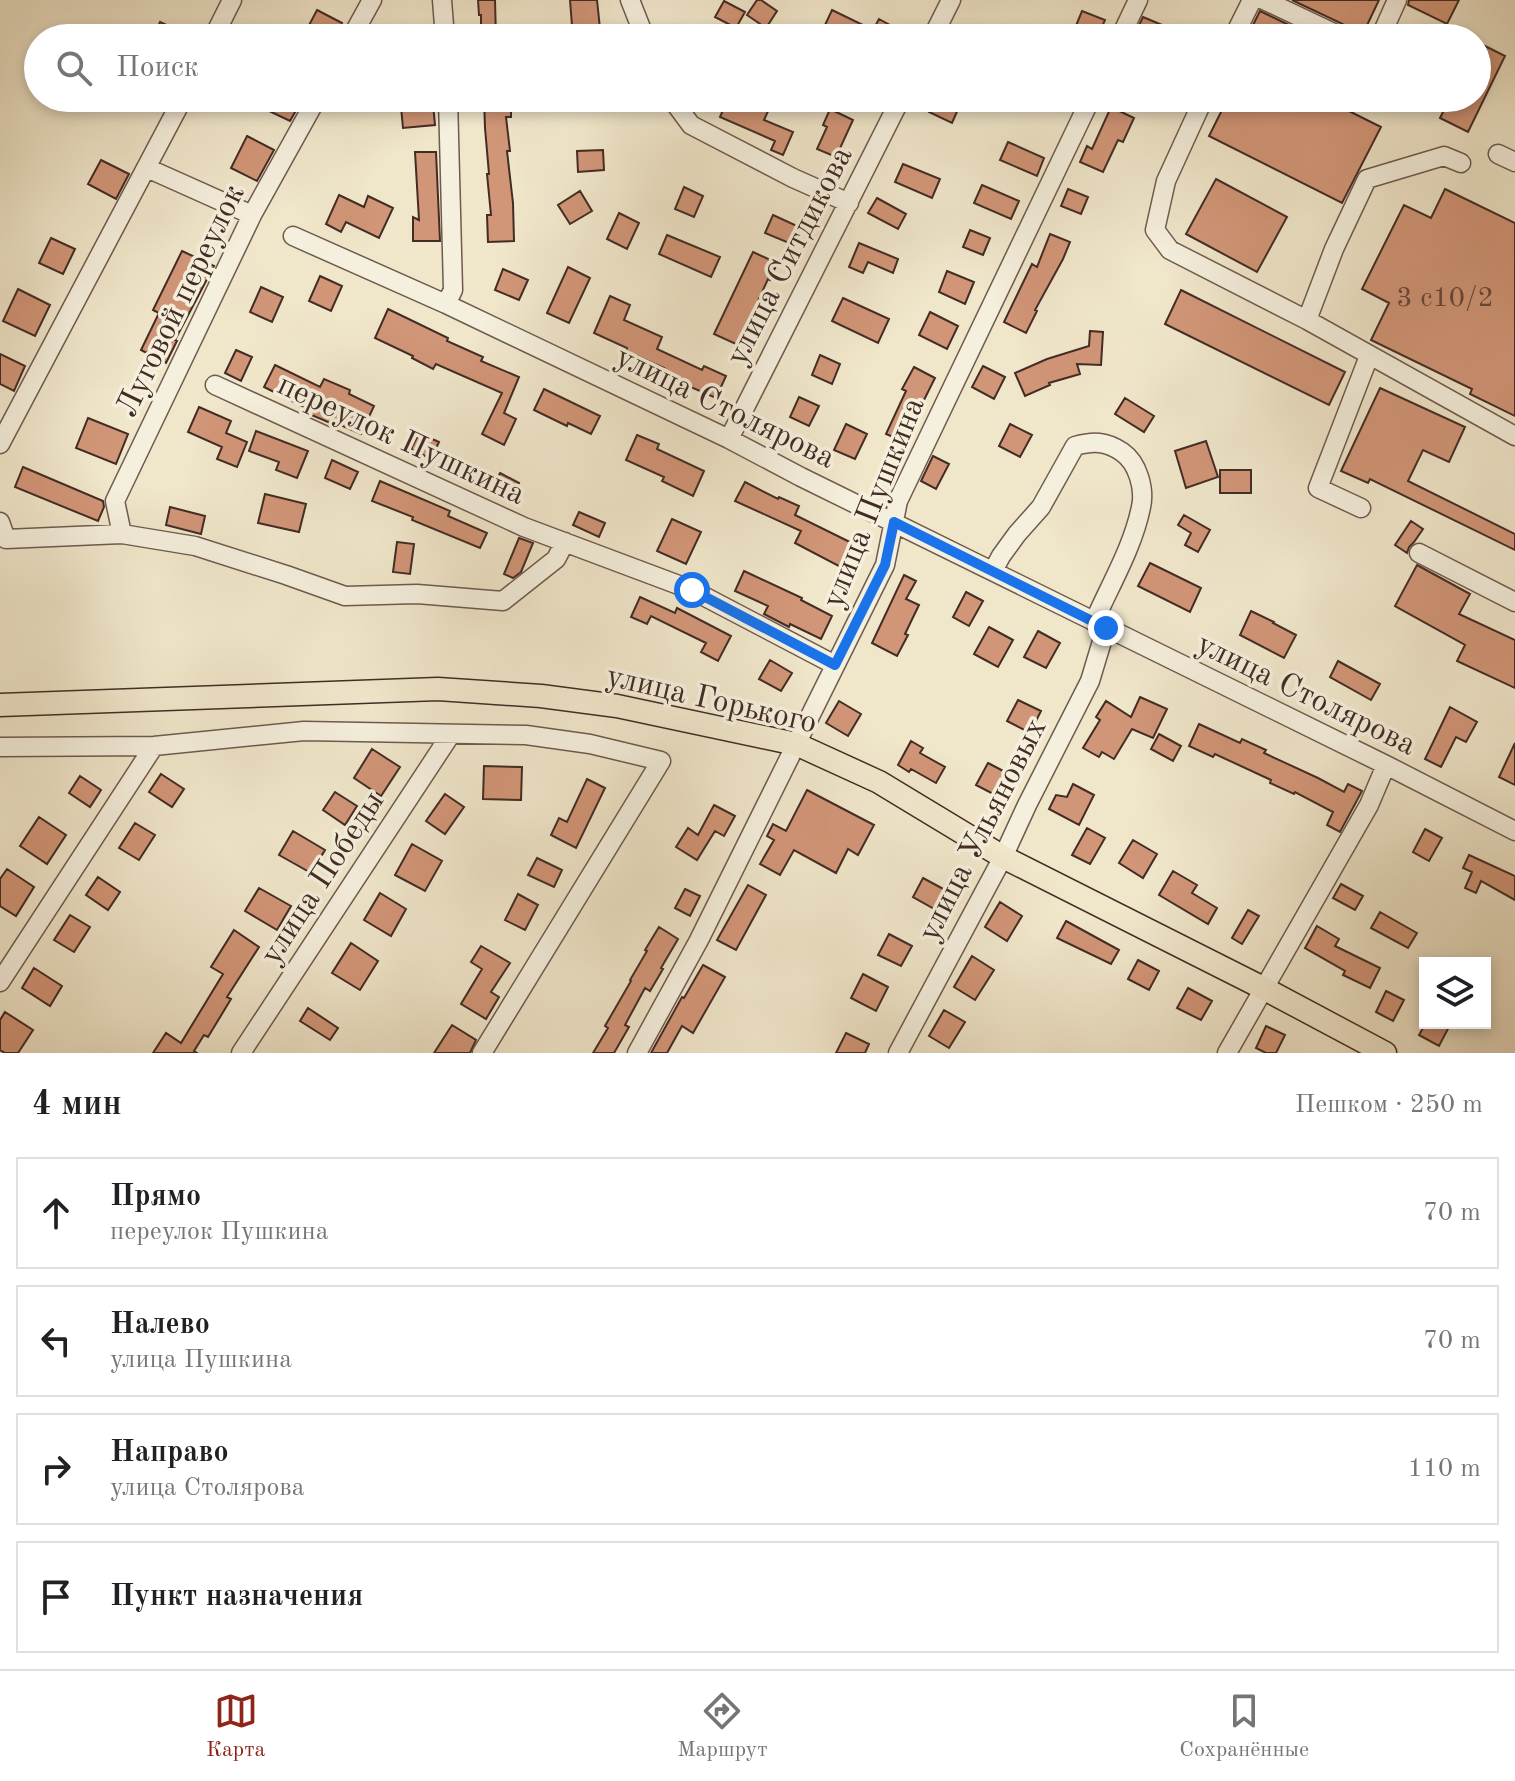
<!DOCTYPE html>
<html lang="ru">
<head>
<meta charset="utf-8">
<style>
	:root { --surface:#fff; --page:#f2f2f2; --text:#202124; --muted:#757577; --line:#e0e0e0; --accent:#8f2418 }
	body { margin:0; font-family:"Old Standard TT",serif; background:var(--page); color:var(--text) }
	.controls { position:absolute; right:24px; bottom:24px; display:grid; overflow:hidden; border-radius:0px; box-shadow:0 4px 12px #0003 }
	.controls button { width:72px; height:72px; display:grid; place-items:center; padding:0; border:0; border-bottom:2px solid var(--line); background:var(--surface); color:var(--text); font:40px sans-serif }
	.stop { position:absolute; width:24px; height:24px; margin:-18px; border:6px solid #1a73e8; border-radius:50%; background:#fff }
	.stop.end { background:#1a73e8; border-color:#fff; box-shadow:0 2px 8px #0008 }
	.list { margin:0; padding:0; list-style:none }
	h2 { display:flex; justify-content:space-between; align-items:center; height:104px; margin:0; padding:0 32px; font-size:34px }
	h2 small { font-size:26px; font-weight:400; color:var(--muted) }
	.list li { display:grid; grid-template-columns:52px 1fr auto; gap:24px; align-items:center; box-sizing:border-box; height:112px; margin:0 16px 16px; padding:0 16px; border:2px solid var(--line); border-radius:0px }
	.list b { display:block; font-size:30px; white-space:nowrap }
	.list p { margin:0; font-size:26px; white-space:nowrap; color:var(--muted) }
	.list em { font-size:26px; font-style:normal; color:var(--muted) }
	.icon { flex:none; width:44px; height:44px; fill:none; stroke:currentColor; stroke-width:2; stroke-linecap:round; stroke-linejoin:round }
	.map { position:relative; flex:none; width:1515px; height:1053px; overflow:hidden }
	.search { position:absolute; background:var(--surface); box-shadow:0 4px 12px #0003; left:24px; right:24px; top:24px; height:88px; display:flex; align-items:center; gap:20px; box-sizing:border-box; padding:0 28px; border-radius:44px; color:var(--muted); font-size:30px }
	.sheet { height:616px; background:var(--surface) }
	nav { display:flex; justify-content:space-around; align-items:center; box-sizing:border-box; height:112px; border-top:2px solid var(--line); background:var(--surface); font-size:22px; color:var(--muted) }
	nav a { display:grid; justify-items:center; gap:4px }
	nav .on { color:var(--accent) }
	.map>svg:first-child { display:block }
	.building { fill:#d19577; stroke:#422c24; stroke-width:2 }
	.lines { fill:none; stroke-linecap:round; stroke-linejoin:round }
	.minor-casing { stroke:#6e5a4e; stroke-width:21 }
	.major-casing { stroke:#422c24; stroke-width:25 }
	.minor { stroke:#f5efdd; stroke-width:18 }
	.major { stroke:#f0e6ca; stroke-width:22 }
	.route { stroke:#1a73e8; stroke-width:10 }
	.labels { text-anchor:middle; stroke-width:7; stroke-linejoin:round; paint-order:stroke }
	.number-label { font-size:28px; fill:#664639 }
	.street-label { font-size:32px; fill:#422c24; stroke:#f5efdd }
</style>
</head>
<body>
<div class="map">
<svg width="1515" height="1053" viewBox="0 0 1515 1053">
	<rect width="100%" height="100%" fill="#f0e6ca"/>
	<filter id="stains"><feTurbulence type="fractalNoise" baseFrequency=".0025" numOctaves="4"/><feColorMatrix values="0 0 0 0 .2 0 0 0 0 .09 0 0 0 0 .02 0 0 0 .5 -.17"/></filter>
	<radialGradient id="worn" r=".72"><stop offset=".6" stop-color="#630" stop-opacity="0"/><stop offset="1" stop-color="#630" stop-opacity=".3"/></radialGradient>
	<path class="building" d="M478 0H495L496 38H481V15H479Z
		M570 0H597L601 38H570V26H572Z
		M757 0H761L777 11 766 28 747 15Z
		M1292 0H1379L1361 38H1356L1354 32 1349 27Z
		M1409 0H1459L1447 24 1408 5Z
		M724 1 745 12 736 28 715 17Z
		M317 10 342 23 334 38H325L307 29Z
		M832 10 873 30 879 19 897 29 893 38H852L825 25Z
		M1082 11 1105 20 1097 38H1084L1073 33Z
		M1260 11 1316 38H1270L1251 29Z
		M1143 17 1193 38H1133Z
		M160 22 194 38H153Z
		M1477 42 1505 56 1468 132 1440 118 1450 98H1477Z
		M270 98H303L290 121 265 109Z
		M484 98H511V117H506L510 151H507L513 203 514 241 488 242 487 215H491L487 174H489L485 128Z
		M728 98H744L769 109 764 120 793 132 783 155 771 150 775 141 720 117Z
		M935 98 959 107 952 123 929 112Z
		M1228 98H1323L1381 127 1342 203 1209 136Z
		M433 104 435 125 403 128 401 107Z
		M1111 107 1134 118 1123 142 1118 140 1103 172 1080 162 1087 146 1092 149Z
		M830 109 853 120 836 157 817 149 827 127 823 125Z
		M247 136 274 150 257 181 231 168Z
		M1008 142 1044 158 1037 176 1000 160Z
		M603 150 604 170 578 172 577 151Z
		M415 152H436L440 241H413V217L419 220Z
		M101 160 129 174 116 199 88 184Z
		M903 164 940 179 932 198 895 182Z
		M1216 179 1287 217 1257 272 1186 234Z
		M982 185 1019 201 1011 219 974 203Z
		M684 187 703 196 694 217 675 209Z
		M1068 189 1088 197 1081 214 1061 206Z
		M1445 189 1515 223V416L1470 394 1472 389 1371 340 1389 303 1362 289 1404 205 1431 218Z
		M580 191 592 211 570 224 558 205Z
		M339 195 364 207 368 196 393 208 379 238 346 222 341 232 326 224Z
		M877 198 906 214 898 229 868 213Z
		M619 213 639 223 627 249 607 239Z
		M773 215 797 226 789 243 765 233Z
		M970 230 990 238 983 255 963 247Z
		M1050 234 1070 242 1063 259 1035 310 1037 311 1026 333 1004 322 1032 264 1037 267Z
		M667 235 720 257 711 277 659 254Z
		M51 238 75 249 63 274 39 263Z
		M859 243 898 259 893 273 868 262 863 273 849 267Z
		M182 251 214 266 175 340 177 341 166 363 141 350 159 313 153 310Z
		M753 252 777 263 770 280 768 279 738 345 714 334Z
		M568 267 590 278 569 323 547 313Z
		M503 269 528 280 519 300 495 290Z
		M947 271 974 282 965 304 939 292Z
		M320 276 342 286 331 311 309 301Z
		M261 287 283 297 272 322 250 312Z
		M18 289 50 305 35 336 3 321Z
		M1181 290 1345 372 1329 405 1165 324Z
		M610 296 630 305 624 320 662 337 657 349 702 370 704 366 726 376 716 398 684 384 680 394 657 383 664 368 626 351 627 348 594 333Z
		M843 298 889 319 878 343 832 321Z
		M388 309 448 338 447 341 483 357 481 361 519 377 504 413 516 419 504 445 482 434 502 393 436 364 433 369 412 358 413 356 375 338Z
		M930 312 958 326 947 349 919 335Z
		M1090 331 1103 332 1101 365 1077 364 1080 374 1049 383 1050 385 1025 396 1015 373 1047 359 1089 346Z
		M236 350 252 357 241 381 225 373Z
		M0 354 25 366 14 391 0 384Z
		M820 355 840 364 832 384 812 375Z
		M275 365 320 387 324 379 350 390 349 394 374 406 361 434 336 423 335 425 309 414 310 410 264 387Z
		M983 366 1005 377 994 399 972 387Z
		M914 367 935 378 916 416 919 418 907 443 886 434 906 391 902 389Z
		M1380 388 1465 427 1449 462 1423 450 1408 481 1515 534V550L1370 479 1368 483 1341 471Z
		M544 389 600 416 591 434 568 423 567 426 534 410Z
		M799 397 819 406 809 426 790 417Z
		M1125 398 1154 416 1144 432 1115 414Z
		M199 407 231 421 226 433 247 442 237 467 217 459 222 447 188 432Z
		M88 418 128 434 116 464 76 448Z
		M846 424 867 434 855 459 834 450Z
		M1010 424 1032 435 1020 457 999 446Z
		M256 431 308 451 297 478 276 470 279 462 249 451Z
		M419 433 439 442 431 459 411 449Z
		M637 435 659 444 657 449 704 471 693 496 662 481 664 477 626 460Z
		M1206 441 1218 477 1186 488 1175 451Z
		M933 456 949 464 936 489 921 481Z
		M332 460 358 472 350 489 325 478Z
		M23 467 103 501 104 507 98 521 15 487Z
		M1220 470H1251V493H1220Z
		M500 473 519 483 511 499 492 490Z
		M380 481 450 511 448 516 487 533 480 548 412 520 413 517 372 501Z
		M745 482 778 499 779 497 799 506 795 515 864 549 852 573 795 543 801 531 735 501Z
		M265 494 306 504 299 532 258 523Z
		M170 507 205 516 201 534 166 525Z
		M579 512 605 523 599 537 573 525Z
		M1184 515 1210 530 1198 552 1185 545 1191 533 1178 525Z
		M672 519 701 532 686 564 657 551Z
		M1411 521 1423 529 1414 542 1409 547 1407 553 1395 545Z
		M519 538 533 543 521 572 513 578 504 574Z
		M397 542 414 544 410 574 393 572Z
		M1150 563 1201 588 1190 612 1138 586Z
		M1417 565 1470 594 1459 614 1515 640V688L1457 661 1465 645 1395 606Z
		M744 571 802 598 801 600 832 616 821 639 790 624 789 627 764 614 768 606 735 591Z
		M904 575 916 581 906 599 919 605 905 634 908 635 897 656 872 643Z
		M966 592 983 601 969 626 953 617Z
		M640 597 675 613 677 608 731 636 718 661 701 652 706 643 651 616 647 624 631 617Z
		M1251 611 1274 622 1273 623 1296 635 1284 658 1240 635Z
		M989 627 1013 640 998 667 974 654Z
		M1038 631 1060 643 1046 668 1024 657Z
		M770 660 792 673 781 691 759 679Z
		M1338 661 1380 684 1371 700 1330 677Z
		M1140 697 1167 709 1153 738 1132 729 1114 759 1102 752 1099 757 1083 748 1100 720 1096 717 1106 701 1131 717Z
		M1018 700 1041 711 1030 733 1007 721Z
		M839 701 861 714 848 736 826 723Z
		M1450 707 1477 722 1466 742 1456 737 1441 767 1425 759Z
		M1199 724 1240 743 1242 739 1266 750 1264 753 1318 778 1344 792 1348 784 1362 791 1340 832 1327 825 1333 812 1295 792 1294 794 1270 783 1271 780 1215 754 1213 757 1189 746Z
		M1159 734 1181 746 1173 761 1151 749Z
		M911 741 923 748 920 753 945 767 936 783 911 769 909 772 898 765Z
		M1515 743V785L1499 777Z
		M372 749 400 767 381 796 354 778Z
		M988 763 1009 774 997 796 976 785Z
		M484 766 522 767 521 800 483 799Z
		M161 774 184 789 172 807 149 792Z
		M80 776 101 790 90 807 69 793Z
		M587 779 605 788 576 848 551 835 559 818 567 822Z
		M1073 784 1094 795 1079 825 1049 809 1056 795 1067 797Z
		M807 790 874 825 858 855 848 849 836 873 794 850 780 875 760 864 774 840 767 836 773 824 786 831Z
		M335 792 357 806 345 825 323 810Z
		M445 794 464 807 445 834 426 821Z
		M714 805 735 816 724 836 715 831 697 860 676 847 688 828 698 835Z
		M39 817 66 835 47 864 20 846Z
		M135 823 155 835 139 860 119 848Z
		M1087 828 1105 838 1090 864 1072 855Z
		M1425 829 1442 838 1429 861 1413 852Z
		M293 831 325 850 311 873 279 855Z
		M1133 840 1157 854 1143 878 1119 863Z
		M412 844 442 861 425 891 395 875Z
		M1469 855 1515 876V900L1481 881 1476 893 1465 888 1472 872 1463 868Z
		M537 858 562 870 554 887 528 875Z
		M7 869 34 887 16 916 0 906V879Z
		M1173 871 1197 885 1192 893 1217 908 1208 924 1159 895Z
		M98 877 120 892 108 910 86 895Z
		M923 878 947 891 936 910 913 897Z
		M1341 884 1363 896 1355 910 1333 898Z
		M748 885 766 895 736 950 717 940Z
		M259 888 291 906 277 930 245 911Z
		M685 889 700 896 690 916 675 908Z
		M380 893 406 909 391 936 364 920Z
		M518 894 538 905 525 930 505 920Z
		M1000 902 1022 916 1007 941 985 927Z
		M1248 910 1259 916 1242 944 1232 938Z
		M1380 912 1417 933 1408 948 1371 928Z
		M70 915 90 927 74 952 54 940Z
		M1066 921 1119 950 1111 964 1057 938Z
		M1317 926 1339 939 1335 946 1380 968 1370 988 1343 975 1345 971 1305 948Z
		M659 927 678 939 661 968 663 969 650 991 645 988 625 1025 629 1027 614 1053H593L608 1028 605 1026 631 981 630 980 647 951 645 950Z
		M234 930 259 947 227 997 231 999 208 1037 204 1035 194 1051 197 1053H153L166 1033 181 1043 223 974 211 967Z
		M889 934 912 946 901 966 878 955Z
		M351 943 378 961 360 990 332 973Z
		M481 946 510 963 491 992 499 997 486 1019 461 1004 482 969 471 962Z
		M972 956 994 970 975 1000 954 987Z
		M1138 960 1159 971 1149 990 1128 979Z
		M703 965 725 977 693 1033 682 1026 667 1053H651L682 997 684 998Z
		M34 968 62 986 50 1006 22 988Z
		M863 974 888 987 876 1011 851 998Z
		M1188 988 1212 1001 1201 1020 1177 1008Z
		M1386 991 1404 1000 1393 1021 1376 1012Z
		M308 1008 338 1028 330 1040 300 1021Z
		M944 1010 965 1022 949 1048 929 1036Z
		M5 1012 33 1030 18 1053H5L0 1050V1020Z
		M1426 1023H1451L1439 1046 1419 1035Z
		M452 1025 476 1040 470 1053H434Z
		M1266 1026 1285 1035 1276 1053H1266L1256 1048Z
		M846 1033 869 1044 865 1053H836Z"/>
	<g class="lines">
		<defs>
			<path id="minor" d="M442 0 445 38
				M630 0 645 38
				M1264 0 1344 38
				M213 38 232 0
				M351 38 372 0
				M932 38 951 0
				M1120 38 1138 0
				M1233 38 1252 0
				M1380 38 1397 0
				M671 98 691 125 793 178 849 203
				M1204 98 1166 181 1155 230 1170 250 1307 320 1515 436
				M1498 154 1515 162
				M147 168 252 215
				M293 236 446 304 729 439 801 477 1386 765 1515 831
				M446 304 453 290 448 98
				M1307 320 1334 249 1367 179 1444 156 1461 163
				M215 385 524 527 692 590 835 665
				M729 439 901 98
				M0 444 183 98
				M1361 508 1318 488 1369 356
				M0 522 6 539 122 534 195 546 286 575 345 596 417 594 503 601 556 559 565 542
				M122 534 115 501 252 215 317 98
				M1419 553 1515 602
				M993 571 1001 556 1017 534 1041 507 1075 446C1093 441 1106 441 1122 452 1138 463 1145 489 1141 507 1133 547 1110 585 1094 622
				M0 747 154 746 304 731 526 735 590 744 661 761 482 1053
				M0 982 154 746
				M241 1053 451 734
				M637 1053 699 940 885 565 898 501 1091 98
				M898 1053 1003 857 1027 805 1090 681 1106 628
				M1227 1053 1369 805 1386 765"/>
			<path id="major" d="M0 705 438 689 541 696 617 706 796 744 879 782 1003 857 1263 988 1385 1053"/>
		</defs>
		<use href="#minor" class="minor-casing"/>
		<use href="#major" class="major-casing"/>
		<use href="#minor" class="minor"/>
		<use href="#major" class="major"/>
	</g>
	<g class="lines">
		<path class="route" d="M692 590 835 665 885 565 894 522 1106 628"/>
	</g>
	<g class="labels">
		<g class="number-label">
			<text x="1445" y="306">3 с10/2</text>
		</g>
		<g class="street-label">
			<text transform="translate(788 255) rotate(-63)" y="11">улица Ситдикова</text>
			<text transform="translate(179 300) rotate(-64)" y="11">Луговой переулок</text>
			<text transform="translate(726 406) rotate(26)" y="11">улица Столярова</text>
			<text transform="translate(402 438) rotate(25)" y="11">переулок Пушкина</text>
			<text transform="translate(872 502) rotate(-68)" y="11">улица Пушкина</text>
			<text transform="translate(1307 693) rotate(26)" y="11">улица Столярова</text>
			<text transform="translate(712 698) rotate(13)" y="11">улица Горького</text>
			<text transform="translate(981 829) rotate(-63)" y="11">улица Ульяновых</text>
			<text transform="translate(321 877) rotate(-57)" y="11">улица Победы</text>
		</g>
	</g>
	<rect width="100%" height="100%" filter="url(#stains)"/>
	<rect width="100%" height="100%" fill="url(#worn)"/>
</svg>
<div class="controls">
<button><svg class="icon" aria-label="layers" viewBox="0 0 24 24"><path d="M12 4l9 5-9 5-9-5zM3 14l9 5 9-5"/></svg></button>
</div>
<div class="stop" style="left:692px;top:590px"></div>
<div class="stop end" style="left:1106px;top:628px"></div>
<div class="search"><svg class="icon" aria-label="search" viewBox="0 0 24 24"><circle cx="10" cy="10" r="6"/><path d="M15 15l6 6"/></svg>Поиск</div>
</div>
<section class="sheet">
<h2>4 мин<small>Пешком · 250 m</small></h2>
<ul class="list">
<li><svg class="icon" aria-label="ahead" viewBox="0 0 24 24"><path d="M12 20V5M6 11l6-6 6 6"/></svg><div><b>Прямо</b><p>переулок Пушкина</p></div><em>70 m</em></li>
<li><svg class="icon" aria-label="left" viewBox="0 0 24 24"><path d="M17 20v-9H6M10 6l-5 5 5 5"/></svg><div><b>Налево</b><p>улица Пушкина</p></div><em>70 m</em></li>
<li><svg class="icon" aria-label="right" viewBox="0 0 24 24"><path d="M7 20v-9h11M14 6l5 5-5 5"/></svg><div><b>Направо</b><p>улица Столярова</p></div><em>110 m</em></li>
<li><svg class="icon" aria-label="arrive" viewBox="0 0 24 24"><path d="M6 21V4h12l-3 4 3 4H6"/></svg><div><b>Пункт назначения</b></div></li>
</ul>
</section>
<nav>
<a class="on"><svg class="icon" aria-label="map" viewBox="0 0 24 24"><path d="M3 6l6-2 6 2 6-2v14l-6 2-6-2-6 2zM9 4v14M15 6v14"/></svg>Карта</a>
<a><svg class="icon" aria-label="directions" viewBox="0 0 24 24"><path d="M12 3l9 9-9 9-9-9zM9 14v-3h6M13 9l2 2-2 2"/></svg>Маршрут</a>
<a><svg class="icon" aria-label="saved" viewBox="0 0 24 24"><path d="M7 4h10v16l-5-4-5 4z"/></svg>Сохранённые</a>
</nav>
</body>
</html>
